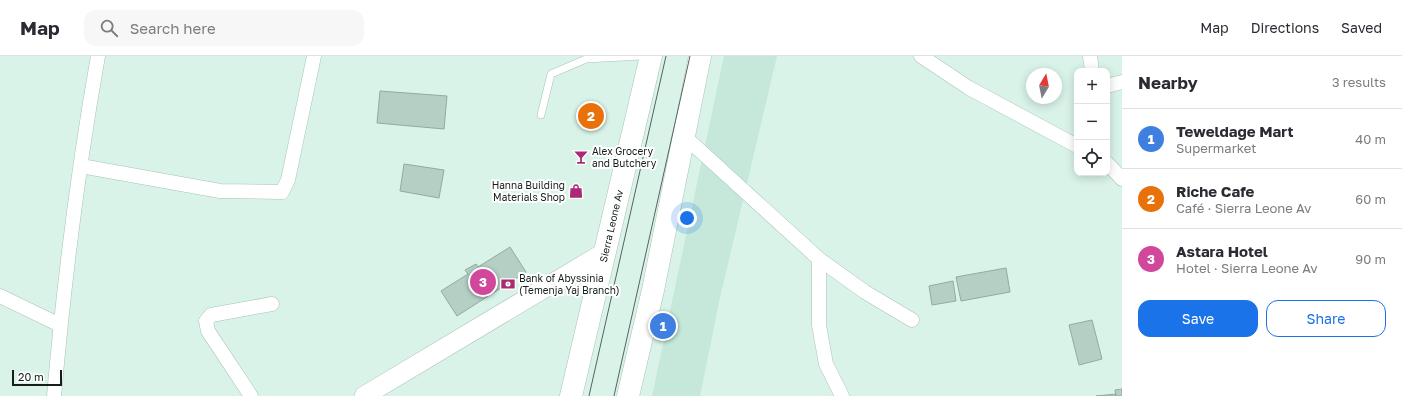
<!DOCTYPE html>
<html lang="en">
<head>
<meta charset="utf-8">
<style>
	:root { --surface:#fff; --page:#f7f7f7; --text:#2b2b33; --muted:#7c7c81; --line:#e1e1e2; --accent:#1a73e8 }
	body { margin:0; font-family:"Golos Text",sans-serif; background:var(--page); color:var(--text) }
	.controls { position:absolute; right:12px; top:12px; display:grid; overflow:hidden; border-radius:8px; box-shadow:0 2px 10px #0003 }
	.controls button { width:36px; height:36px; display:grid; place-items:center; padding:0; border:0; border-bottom:1px solid var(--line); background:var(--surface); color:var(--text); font:20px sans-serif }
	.compass { position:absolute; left:1026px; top:12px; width:36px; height:36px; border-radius:50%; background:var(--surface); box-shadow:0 2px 10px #0003; rotate:10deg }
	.scale { position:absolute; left:12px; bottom:10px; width:50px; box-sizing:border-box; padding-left:4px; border:2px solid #141e1a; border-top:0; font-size:11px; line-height:14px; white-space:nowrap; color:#141e1a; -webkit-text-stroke:3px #fff; paint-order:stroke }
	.you { position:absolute; left:687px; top:162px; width:14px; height:14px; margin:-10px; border:3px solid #fff; border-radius:50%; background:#1a73e8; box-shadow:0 0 0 6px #1a73e833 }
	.badge { display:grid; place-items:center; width:26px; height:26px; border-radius:50%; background:var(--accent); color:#fff; font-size:13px; font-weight:700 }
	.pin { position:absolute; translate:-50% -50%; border:2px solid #fff; box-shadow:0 1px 4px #0006 }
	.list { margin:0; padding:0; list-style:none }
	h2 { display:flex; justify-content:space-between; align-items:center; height:52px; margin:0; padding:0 16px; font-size:17px }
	h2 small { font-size:13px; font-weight:400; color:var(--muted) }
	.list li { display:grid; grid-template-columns:26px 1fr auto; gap:12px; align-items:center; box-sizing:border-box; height:60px; padding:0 16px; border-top:1px solid var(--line) }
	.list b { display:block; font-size:15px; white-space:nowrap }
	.list p { margin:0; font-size:13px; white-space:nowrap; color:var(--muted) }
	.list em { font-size:13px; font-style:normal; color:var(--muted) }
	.actions { display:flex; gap:8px; padding:12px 16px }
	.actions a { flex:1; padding:9px 0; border:1px solid var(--accent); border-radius:12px; text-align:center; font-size:14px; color:var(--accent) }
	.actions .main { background:var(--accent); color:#fff }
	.icon { flex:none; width:22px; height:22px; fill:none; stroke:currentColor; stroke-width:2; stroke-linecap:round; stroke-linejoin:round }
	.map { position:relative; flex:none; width:1122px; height:340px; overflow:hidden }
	header { display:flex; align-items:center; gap:24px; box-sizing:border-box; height:56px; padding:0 20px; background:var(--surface); border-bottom:1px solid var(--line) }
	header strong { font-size:19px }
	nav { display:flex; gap:22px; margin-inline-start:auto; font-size:14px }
	.search { width:280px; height:36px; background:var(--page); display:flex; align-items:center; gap:10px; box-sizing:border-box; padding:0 14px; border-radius:12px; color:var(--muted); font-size:15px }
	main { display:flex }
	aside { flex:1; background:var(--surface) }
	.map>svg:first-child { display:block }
	.built { fill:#c5e8da }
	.building { fill:#b5cfc5; stroke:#92aba1 }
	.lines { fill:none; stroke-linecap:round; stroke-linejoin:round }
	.lane-casing { stroke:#a9c2b8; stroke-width:8 }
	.street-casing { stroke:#a9c2b8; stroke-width:15 }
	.secondary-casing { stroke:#a9c2b8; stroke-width:20 }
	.primary-casing { stroke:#a9c2b8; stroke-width:23 }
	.lane { stroke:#fff; stroke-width:7 }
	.street { stroke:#fff; stroke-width:14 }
	.secondary { stroke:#fff; stroke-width:19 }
	.primary { stroke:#fff; stroke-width:22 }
	.tram { stroke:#54645e; stroke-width:1 }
	.labels { text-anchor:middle; stroke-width:4; stroke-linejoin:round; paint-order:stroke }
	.poi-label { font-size:10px; fill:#141e1a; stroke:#fff; text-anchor:start }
	.street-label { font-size:10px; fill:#141e1a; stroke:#fff }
</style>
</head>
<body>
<header>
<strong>Map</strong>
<div class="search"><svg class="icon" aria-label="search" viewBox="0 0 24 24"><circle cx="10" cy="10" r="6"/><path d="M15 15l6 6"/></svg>Search here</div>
<nav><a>Map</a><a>Directions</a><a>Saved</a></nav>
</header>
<main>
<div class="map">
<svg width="1122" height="340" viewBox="0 0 1122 340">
	<rect width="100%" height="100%" fill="#d9f3e9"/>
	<path class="built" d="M724 0H777L719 246 700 340H652Z"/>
	<path class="building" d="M380 35 447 40 444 73 377 67Z
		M404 108 444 114 439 142 400 135Z
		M510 191 526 216 457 260 441 235 468 218 465 214 476 208 478 211Z
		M1006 212 1010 236 961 245 956 221Z
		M953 225 956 245 932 249 929 230Z
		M1092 264 1102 303 1079 309 1069 269Z
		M1122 333V340H1116L1115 334Z
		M1116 338V340H1096Z"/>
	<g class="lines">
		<defs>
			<path id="lane" d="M541 59 551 18 586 3 641 0"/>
			<path id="street" d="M921 0 969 32 1077 90
				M1090 0 1092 15
				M1107 30 1122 26
				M684 80 819 203V269L826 308 842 340
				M1107 107 1122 123
				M81 110 220 135 282 136 288 124 314 0
				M819 203 865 236 912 264
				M0 240 60 269
				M54 340C64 226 78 112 98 0
				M251 340 208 275 206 265 211 259 272 248"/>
			<path id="secondary" d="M364 340 605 196"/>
			<path id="primary" d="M571 340 651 0
				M628 340 653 234 700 0"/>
		</defs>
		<use href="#lane" class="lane-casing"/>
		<use href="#street" class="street-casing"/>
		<use href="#secondary" class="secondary-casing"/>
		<use href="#primary" class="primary-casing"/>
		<use href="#lane" class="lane"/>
		<use href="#street" class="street"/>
		<use href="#secondary" class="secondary"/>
		<use href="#primary" class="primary"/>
		<path class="tram" d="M589 340 666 0
			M614 340 690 0"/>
	</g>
	<defs>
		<symbol id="bar-bare" viewBox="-9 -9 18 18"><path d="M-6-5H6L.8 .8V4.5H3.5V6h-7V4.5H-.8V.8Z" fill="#ac2a75" stroke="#fff" stroke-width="2.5" paint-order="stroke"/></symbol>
		<symbol id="shop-bare" viewBox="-9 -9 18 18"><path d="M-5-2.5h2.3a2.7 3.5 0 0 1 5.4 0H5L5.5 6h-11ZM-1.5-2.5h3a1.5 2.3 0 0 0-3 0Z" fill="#ac2a75" stroke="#fff" stroke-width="2.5" paint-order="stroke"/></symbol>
		<symbol id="bank-bare" viewBox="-9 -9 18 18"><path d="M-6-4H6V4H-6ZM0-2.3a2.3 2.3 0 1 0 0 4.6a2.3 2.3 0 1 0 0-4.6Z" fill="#ac2a75" stroke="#fff" stroke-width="2.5" paint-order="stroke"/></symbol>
	</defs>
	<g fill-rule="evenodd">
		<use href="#bar-bare" x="571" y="91" width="20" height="20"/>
		<use href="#shop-bare" x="566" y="125" width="20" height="20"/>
		<use href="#bank-bare" x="498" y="218" width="20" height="20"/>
	</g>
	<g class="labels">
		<g class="poi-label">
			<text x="592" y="99">Alex Grocery<tspan x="592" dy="12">and Butchery</tspan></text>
			<text x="565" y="133" text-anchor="end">Hanna Building<tspan x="565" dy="12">Materials Shop</tspan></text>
			<text x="519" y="226">Bank of Abyssinia<tspan x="519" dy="12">(Temenja Yaj Branch)</tspan></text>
		</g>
		<g class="street-label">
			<text transform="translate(611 170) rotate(-77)" y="4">Sierra Leone Av</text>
		</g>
	</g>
</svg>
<div class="controls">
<button>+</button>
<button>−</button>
<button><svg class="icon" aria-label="locate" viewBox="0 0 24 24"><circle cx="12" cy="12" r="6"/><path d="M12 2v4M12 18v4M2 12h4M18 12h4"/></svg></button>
</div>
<svg class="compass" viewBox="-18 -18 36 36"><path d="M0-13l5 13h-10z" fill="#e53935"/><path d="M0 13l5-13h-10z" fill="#7c7c81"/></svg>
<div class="scale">20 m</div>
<div class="you"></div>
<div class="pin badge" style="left:663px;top:270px;background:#3f7fe0">1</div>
<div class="pin badge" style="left:591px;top:60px;background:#e8710a">2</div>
<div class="pin badge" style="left:483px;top:226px;background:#d1479c">3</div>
</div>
<aside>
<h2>Nearby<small>3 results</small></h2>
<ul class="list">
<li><span class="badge" style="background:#3f7fe0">1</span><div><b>Teweldage Mart</b><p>Supermarket</p></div><em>40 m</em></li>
<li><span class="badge" style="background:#e8710a">2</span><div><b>Riche Cafe</b><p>Café · Sierra Leone Av</p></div><em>60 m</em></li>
<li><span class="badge" style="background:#d1479c">3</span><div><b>Astara Hotel</b><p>Hotel · Sierra Leone Av</p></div><em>90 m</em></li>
</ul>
<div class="actions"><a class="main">Save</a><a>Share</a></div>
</aside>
</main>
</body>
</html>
